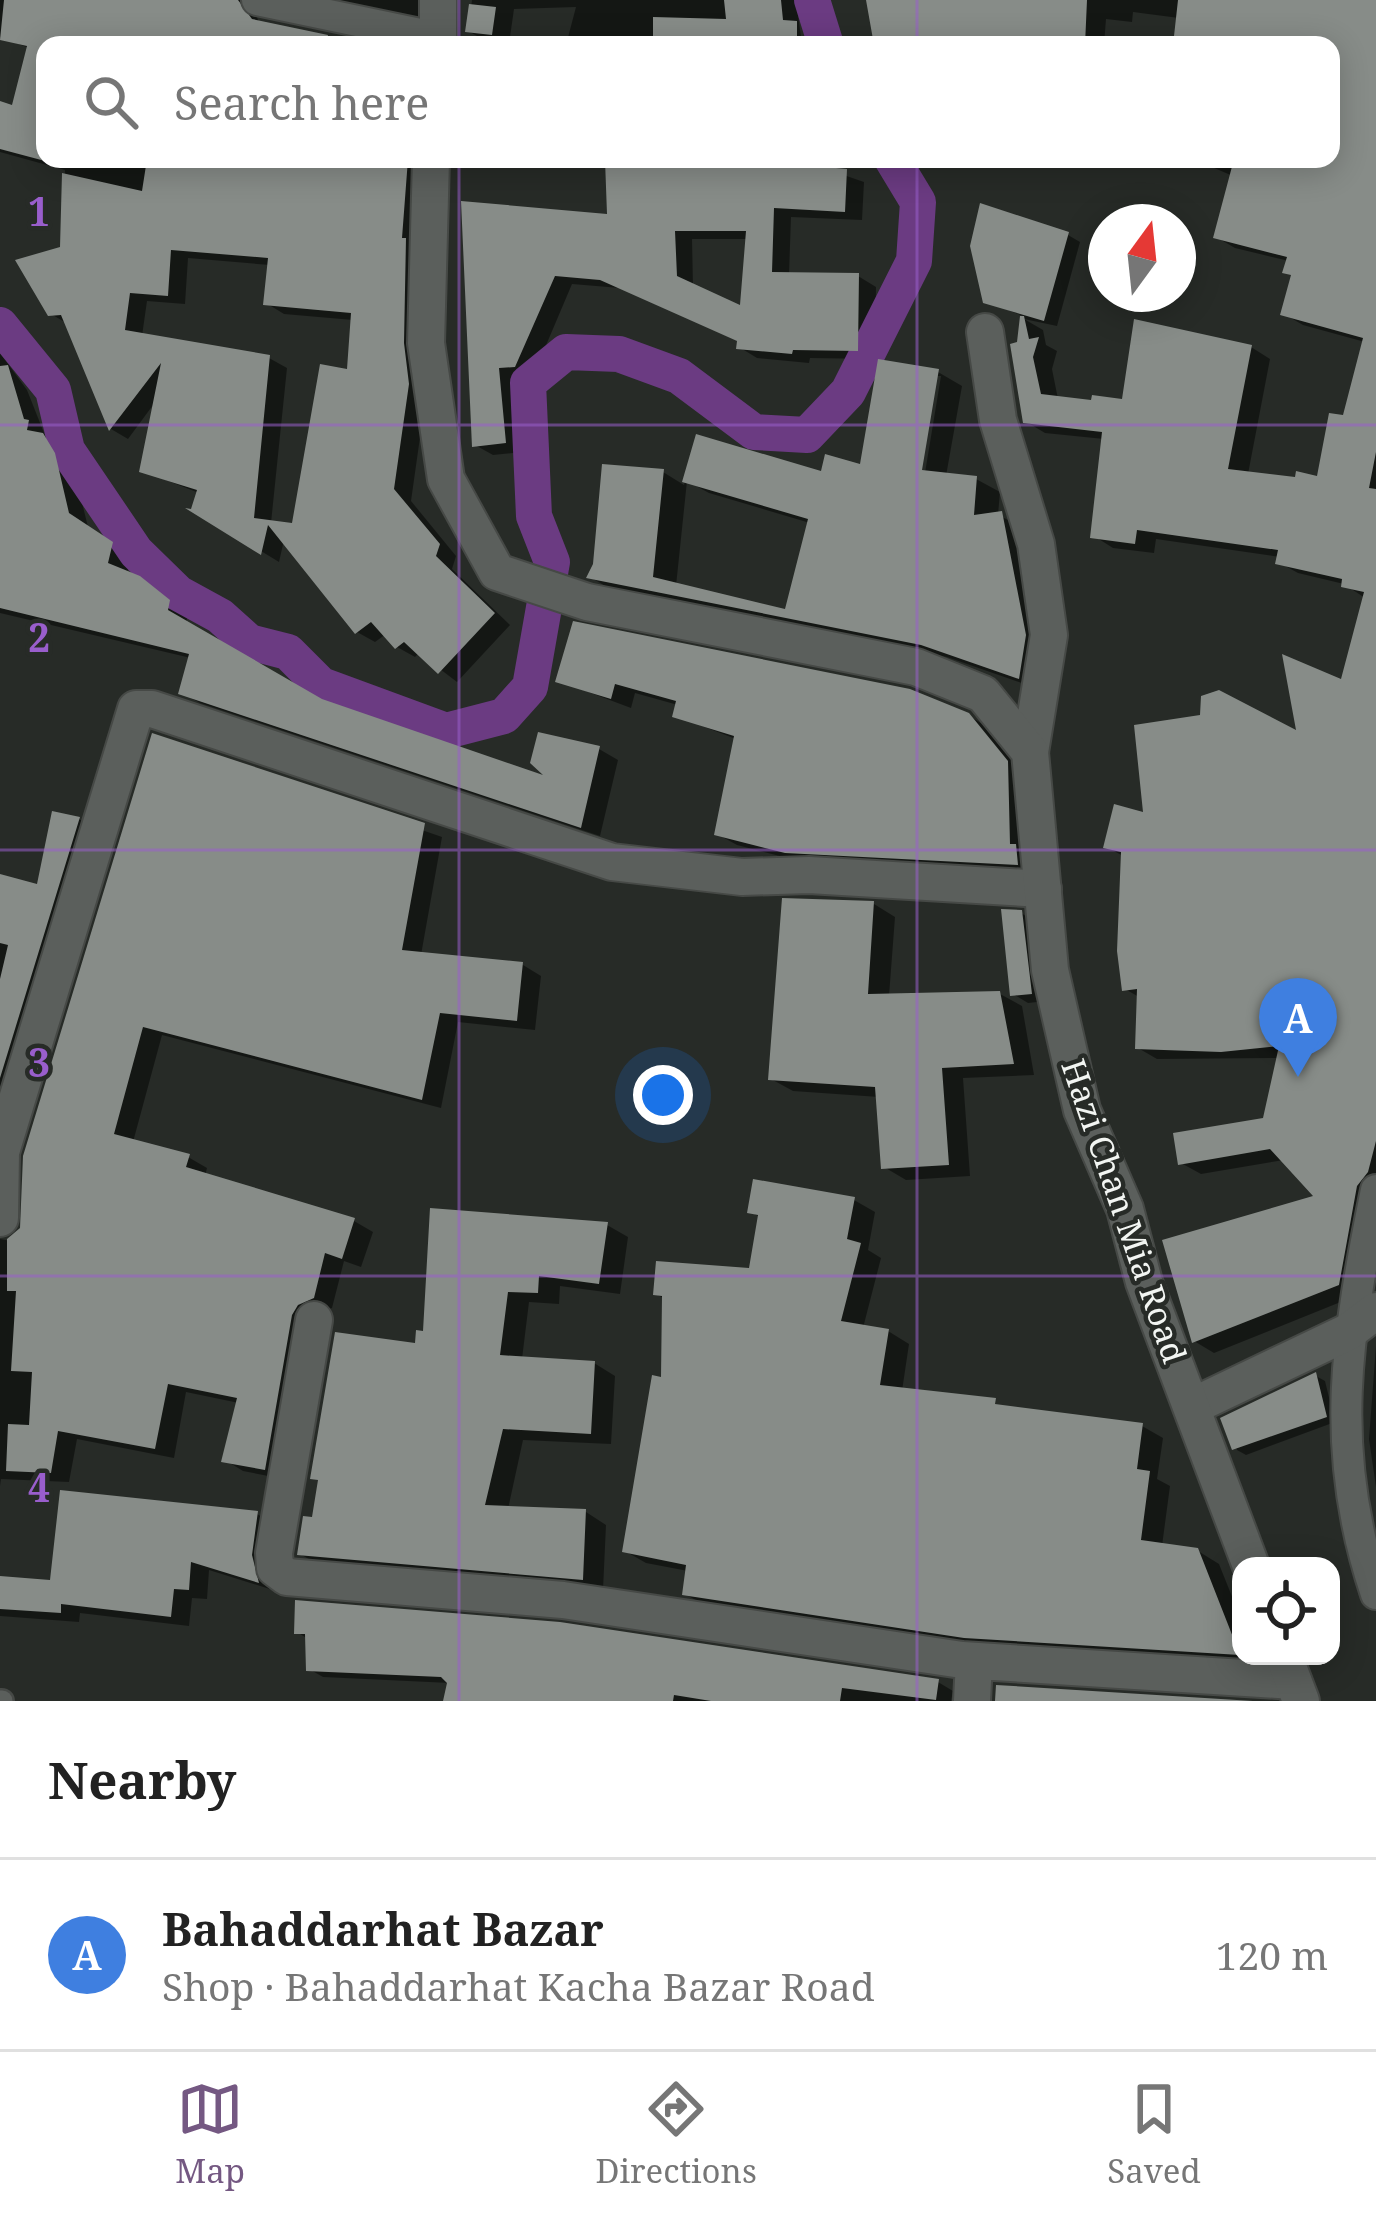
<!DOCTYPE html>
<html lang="en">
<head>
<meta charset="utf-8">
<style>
	:root { --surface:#fff; --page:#f2f2f2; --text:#222; --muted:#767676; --line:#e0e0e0; --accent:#745882 }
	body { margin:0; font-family:"Noto Serif",serif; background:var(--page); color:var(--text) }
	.controls { position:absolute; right:36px; bottom:36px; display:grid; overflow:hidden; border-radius:24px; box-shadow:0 6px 30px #0003 }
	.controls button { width:108px; height:108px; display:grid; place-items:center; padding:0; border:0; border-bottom:3px solid var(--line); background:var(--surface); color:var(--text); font:60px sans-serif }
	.compass { position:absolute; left:1088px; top:204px; width:108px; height:108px; border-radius:50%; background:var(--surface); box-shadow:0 6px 30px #0003; rotate:15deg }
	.you { position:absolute; left:663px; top:1095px; width:42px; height:42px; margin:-30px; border:9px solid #fff; border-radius:50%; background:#1a73e8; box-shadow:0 0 0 18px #1a73e833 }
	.badge { display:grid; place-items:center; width:78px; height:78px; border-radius:50%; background:var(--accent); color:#fff; font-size:39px; font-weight:700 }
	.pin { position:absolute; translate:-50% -99px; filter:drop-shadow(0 3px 6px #0008) }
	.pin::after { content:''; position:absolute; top:63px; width:42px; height:36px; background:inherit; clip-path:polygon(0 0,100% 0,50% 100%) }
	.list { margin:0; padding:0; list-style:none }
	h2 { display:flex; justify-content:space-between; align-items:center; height:156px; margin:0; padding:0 48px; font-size:51px }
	h2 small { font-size:39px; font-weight:400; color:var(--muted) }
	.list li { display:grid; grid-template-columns:78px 1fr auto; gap:36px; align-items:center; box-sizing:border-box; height:192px; padding:0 48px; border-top:3px solid var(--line) }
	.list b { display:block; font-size:45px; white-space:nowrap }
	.list p { margin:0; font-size:39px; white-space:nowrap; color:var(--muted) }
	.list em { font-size:39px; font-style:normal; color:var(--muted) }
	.icon { flex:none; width:66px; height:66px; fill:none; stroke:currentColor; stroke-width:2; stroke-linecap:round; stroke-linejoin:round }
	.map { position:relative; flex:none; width:1376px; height:1701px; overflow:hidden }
	.search { position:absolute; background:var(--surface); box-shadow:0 6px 30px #0003; left:36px; right:36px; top:36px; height:132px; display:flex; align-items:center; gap:30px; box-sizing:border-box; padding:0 42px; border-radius:24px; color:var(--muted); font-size:45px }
	.sheet { height:348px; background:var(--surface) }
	nav { display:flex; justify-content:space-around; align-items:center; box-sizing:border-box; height:168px; border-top:3px solid var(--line); background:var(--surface); font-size:33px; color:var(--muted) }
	nav a { display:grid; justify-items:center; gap:6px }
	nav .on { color:var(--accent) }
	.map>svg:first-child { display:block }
	.shadow { fill:#0007; fill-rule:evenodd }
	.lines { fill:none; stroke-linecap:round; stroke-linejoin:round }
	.canal { stroke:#6b3b82; stroke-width:36 }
	.building { fill:#878c88; fill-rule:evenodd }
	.service-casing { stroke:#464946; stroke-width:26 }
	.pedestrian-casing { stroke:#464946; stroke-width:34 }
	.minor-casing { stroke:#464946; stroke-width:40 }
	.tertiary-casing { stroke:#464946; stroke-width:40 }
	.service { stroke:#5b5f5c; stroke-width:21 }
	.pedestrian { stroke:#5b5f5c; stroke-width:30 }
	.minor { stroke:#5b5f5c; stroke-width:36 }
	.tertiary { stroke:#5b5f5c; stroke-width:36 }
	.grid { fill:none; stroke:#995ecc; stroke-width:3; stroke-opacity:0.55 }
	.labels { text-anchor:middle; stroke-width:9; stroke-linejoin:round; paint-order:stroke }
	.street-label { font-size:33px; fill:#f2f5f2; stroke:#272b27 }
	.grid-label { font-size:39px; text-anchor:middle; font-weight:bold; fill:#995ecc; stroke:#272b27; stroke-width:9; stroke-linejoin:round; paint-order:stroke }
</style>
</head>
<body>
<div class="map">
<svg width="1376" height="1701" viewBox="0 0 1376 1701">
	<rect width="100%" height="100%" fill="#272b27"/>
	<path class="shadow" d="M0 0H259L254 8 259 23 362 45H45V54L0 37Z
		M332 0H438L432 21Z
		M472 0H796L802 45H566L576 7 514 9 509 44 486 41 468 31Z
		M869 0H1376V1196L1358 1295 1214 1353 1194 1341 1318 1197 1284 1160 1201 1174 1181 1163 1265 1121 1279 1058 1157 1059 1138 1048 1139 997 1125 989 1123 856 1107 847 1146 816 1301 735 1343 683 1365 598 1344 584 1298 573 1278 562 1280 557 1156 539 1154 553 1113 548 1094 536 1104 439 1045 433 1025 421 1023 316 986 301 1068 235 1080 242 1057 326 1024 319 1043 330 1046 345 1057 351 1052 369 1058 399 1124 403 1251 347 1270 359 1248 474 1319 480 1345 419 1365 342 1303 325 1284 314 1294 276 1289 261 1235 248 1216 237 1233 176 1193 159H1331V45H1176L1179 18 1133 12 1132 22 1106 19 1104 45H877Z
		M45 93V159H428L426 395 411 501 456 556 452 569 510 625 457 682 419 653 415 657 397 647 386 634 375 642 357 632 284 540 279 562 194 510 199 493 143 471 156 401 128 439 111 429 68 324 51 314 63 250 65 170 0 152V105L14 108ZM188 258 270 265 266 303 284 314 353 320 350 372 294 526 271 523 287 368 269 358 142 336 147 301 185 304Z
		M609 159H797L864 182 862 220 791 217 789 275 858 276 876 287 875 359 810 358 809 363 757 358 739 347 740 342 620 288 572 284 533 376 515 377 523 452 493 455 475 445 464 204 610 217ZM692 239H749L743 309 693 287Z
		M0 353 27 390 46 438 62 447 73 466 88 527 131 555 127 574 188 614 186 623 321 702 554 782 599 749 618 760 600 836 200 703 182 693 191 658 0 613Z
		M938 372 962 386 946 476 976 479 1000 492 998 515 1025 528 1042 690 947 657 612 590 590 577 663 472 684 485 698 438 823 475 863 468ZM935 376H941L923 485 917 484ZM687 481 709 493 810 523 787 613 676 586Z
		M576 625 968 715 989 728 1027 775 1037 875 807 863 737 845 717 834 736 739 676 716 678 705 635 693 631 708 559 681Z
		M154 737 442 837 421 955 523 965 541 976 535 1030 458 1022 441 1108 162 1035 133 1142 188 1157 207 1168 205 1176 354 1221 373 1232 361 1267 344 1261 332 1308 316 1315 284 1479 243 1471 225 1460 239 1403 186 1392 174 1458 77 1439 69 1482 1 1479 0 1486V1239L11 1241 23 1230Z
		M79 819 97 830 0 1149V877L39 888Z
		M874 904 895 917 889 996 1000 994 1022 1006 1034 1075 963 1078 970 1176 906 1180 884 1167 879 1097 793 1091 771 1079Z
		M1021 913 1036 922 1046 1001 1028 1003 1013 994Z
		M854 1200 875 1212 868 1250 881 1258 863 1328 888 1331 909 1344 902 1391 1142 1426 1163 1438 1157 1479 1170 1486 1162 1546 1198 1551 1219 1564 1241 1619V1656H1255L1259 1665 988 1648 706 1606 685 1594 688 1571 646 1563 625 1551 664 1381 665 1299 656 1294 751 1271 761 1218 750 1211Z
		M607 1225 628 1237 620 1294 560 1286 559 1304 529 1302 522 1359 594 1363 615 1376 611 1444 523 1440 508 1509 586 1512 606 1525 603 1590 321 1566 300 1554 315 1520 321 1482 313 1477 417 1346Z
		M1376 1346V1487L1369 1439Z
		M1316 1376 1325 1381 1335 1422 1246 1455 1237 1450 1224 1419Z
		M257 1514 276 1525V1591L209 1570 207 1599 192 1598 189 1626 80 1613 79 1622 0 1616V1579L53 1584Z
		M297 1632 938 1682 953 1691 951 1701H446L450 1683 323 1677 309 1669 308 1639Z"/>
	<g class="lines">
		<path class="canal" d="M812 0 826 45
			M0 325 53 390 67 450 136 552 178 593 220 616 249 642 288 652 321 685 446 731 504 716 530 687 552 562 534 516 528 383 566 352 619 354 679 376 754 432 807 435 848 392 914 261 918 202 892 159"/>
	</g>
	<path class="building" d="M4 0H238L252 19 328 35 326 45H45V161L0 149V101L12 105 27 46 0 40Z
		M724 0H781L783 20 797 21V45H653V17L726 19Z
		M866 0H1087L1085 45H874Z
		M1178 0H1376V452L1369 488 1376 489V1141L1368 1172 1357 1186 1339 1285 1192 1343 1162 1240 1313 1196 1270 1149 1178 1165 1173 1133 1263 1118 1279 1046 1221 1052 1135 1049 1137 989 1122 991 1117 951 1121 852 1103 848 1114 804 1143 812 1134 725 1200 715 1201 696 1219 690 1296 730 1282 654 1341 679 1364 592 1341 587 1342 579 1275 564 1278 550 1137 530 1135 544 1090 538 1102 432 1023 423 1010 344 1017 342 1020 316H1024L1029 339 1039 337 1033 357 1041 394 1091 400 1092 395 1122 399 1134 319 1252 345 1228 469 1295 477 1296 471 1317 476 1329 413 1343 415 1363 338 1280 315 1291 275 1282 273 1287 257 1213 238 1234 159H1331V45H1173Z
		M469 4 496 7 492 35 465 32Z
		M147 159H408L402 238H406L404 343 409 384 394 489 440 544 436 556 495 613 438 674 404 642 395 649 371 622 355 634 268 525 261 555 185 508 191 509 197 490 139 472 161 363 109 431 61 315 48 316 15 260 60 247 62 173 142 191ZM171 250 268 258 263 305 351 313 347 369 320 364 292 523 254 518 270 355 125 330 130 293 168 296Z
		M739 159 847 169 845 212 774 208 772 272 859 273 858 351 793 350 792 354 736 349 737 341 600 280 555 276 515 367 499 368 506 443 472 447 461 201 607 214 605 160ZM675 231H746L740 305 677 276Z
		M980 203 1069 232 1044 321 983 303 970 246Z
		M878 359 939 369 922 470 977 476 974 515 1002 511 1026 635 1019 679 921 645 586 578 593 564 602 464 664 469 653 577 785 609 808 519 682 482 696 434 821 471 825 454 860 464Z
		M8 365 24 419 29 420 27 430 43 433 55 453 69 513 113 542 108 563 140 576 170 600 168 610 322 699 543 775 530 763 538 732 600 746 581 828 178 694 189 654 0 608V366Z
		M573 621 910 689 969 713 1008 761 1010 844H1016L1018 865 785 853 714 835 734 736 672 717 676 701 615 684 611 699 555 682Z
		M152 733 425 823 402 950 523 962 517 1021 440 1013 422 1100 143 1027 114 1134 190 1154 186 1167 355 1218 342 1259 325 1253 314 1298 298 1305 292 1315 265 1470 221 1462 237 1398 168 1384 155 1449 58 1431 51 1473 6 1471 8 1424 29 1425 32 1372 11 1371 16 1291H7V1239L20 1228 23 1156Z
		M52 811 80 817 0 1078V979L8 945 0 943V874L37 884Z
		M782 898 874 901 868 994 1000 991 1014 1064 942 1068 949 1165 881 1169 875 1087 768 1080Z
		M1001 909 1022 910 1032 994 1010 996Z
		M753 1179 855 1197 847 1239 861 1243 841 1321 889 1329 880 1385 996 1398 995 1404 1143 1423 1137 1469 1150 1471 1141 1540 1198 1548 1240 1655 964 1638 682 1595 686 1565 622 1552 652 1375 661 1377 662 1296 653 1295 656 1261 749 1268 758 1215 747 1213Z
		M430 1208 608 1222 599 1284 539 1276 538 1293 508 1292 500 1355 595 1361 591 1434 503 1429 485 1505 586 1509 583 1580 297 1555 303 1516 312 1517 318 1480 310 1479 335 1332 415 1343 416 1330 423 1331Z
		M1316 1372 1327 1417 1232 1450 1220 1418Z
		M60 1490 258 1511 252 1555 259 1583 191 1562 189 1590 174 1589 171 1617 61 1604V1613L0 1609V1576L50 1580Z
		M295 1600 560 1622 939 1679 936 1700 842 1688 840 1701H711L674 1695 673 1701H443L447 1683 441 1677 306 1671 305 1634H294Z
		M996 1685 1253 1701H995Z"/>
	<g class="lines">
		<defs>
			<path id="service" d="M0 1701H2"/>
			<path id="pedestrian" d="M257 0 439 38
				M1376 1190C1347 1335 1327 1448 1376 1594"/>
			<path id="minor" d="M985 332 998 420 1036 544 1049 635 1030 752
				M0 1218 1 1152 136 709H152L612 862 742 877 809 875 1043 889
				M314 1320 274 1553 275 1568 287 1577 563 1600 962 1660 1293 1681
				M1193 1406 1348 1332 1376 1311
				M972 1701 974 1661"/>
			<path id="tertiary" d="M438 0V45
				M431 159 426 343 446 479 497 572 587 602 916 667 983 694 1030 752 1050 970 1082 1110 1125 1209 1144 1282 1251 1566
				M1284 1656 1301 1701"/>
		</defs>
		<use href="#service" class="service-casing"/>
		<use href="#pedestrian" class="pedestrian-casing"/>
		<use href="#minor" class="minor-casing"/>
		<use href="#tertiary" class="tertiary-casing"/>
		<use href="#service" class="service"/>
		<use href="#pedestrian" class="pedestrian"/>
		<use href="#minor" class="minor"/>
		<use href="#tertiary" class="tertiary"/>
	</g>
	<path class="grid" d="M459 0V45M917 0V45M459 159V1701M917 159V1701M0 425H1376M0 850H1376M0 1276H1376"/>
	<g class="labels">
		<g class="street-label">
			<text transform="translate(1124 1211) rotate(71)" y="12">Hazi Chan Mia Road</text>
		</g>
	</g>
	<g class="grid-label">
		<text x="39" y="226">1</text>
		<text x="39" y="652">2</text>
		<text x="39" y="1077">3</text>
		<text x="39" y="1502">4</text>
	</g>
</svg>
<div class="controls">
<button><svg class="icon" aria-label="locate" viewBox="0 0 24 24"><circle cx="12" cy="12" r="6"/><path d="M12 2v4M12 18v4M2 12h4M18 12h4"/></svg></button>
</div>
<svg class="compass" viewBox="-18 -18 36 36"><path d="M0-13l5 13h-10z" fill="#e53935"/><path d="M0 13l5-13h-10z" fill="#767676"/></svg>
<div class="you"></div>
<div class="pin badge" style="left:1298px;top:1077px;background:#3f7fe0">A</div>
<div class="search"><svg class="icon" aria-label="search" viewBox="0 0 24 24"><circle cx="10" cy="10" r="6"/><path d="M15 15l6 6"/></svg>Search here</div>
</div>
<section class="sheet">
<h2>Nearby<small></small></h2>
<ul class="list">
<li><span class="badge" style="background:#3f7fe0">A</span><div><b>Bahaddarhat Bazar</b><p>Shop · Bahaddarhat Kacha Bazar Road</p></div><em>120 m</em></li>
</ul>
</section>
<nav>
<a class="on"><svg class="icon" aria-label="map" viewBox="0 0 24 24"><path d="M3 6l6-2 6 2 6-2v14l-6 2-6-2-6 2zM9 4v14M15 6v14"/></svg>Map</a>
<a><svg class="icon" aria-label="directions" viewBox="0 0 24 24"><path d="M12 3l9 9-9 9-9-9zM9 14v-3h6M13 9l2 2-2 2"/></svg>Directions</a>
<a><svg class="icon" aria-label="saved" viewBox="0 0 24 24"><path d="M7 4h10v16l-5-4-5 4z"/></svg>Saved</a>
</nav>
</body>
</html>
